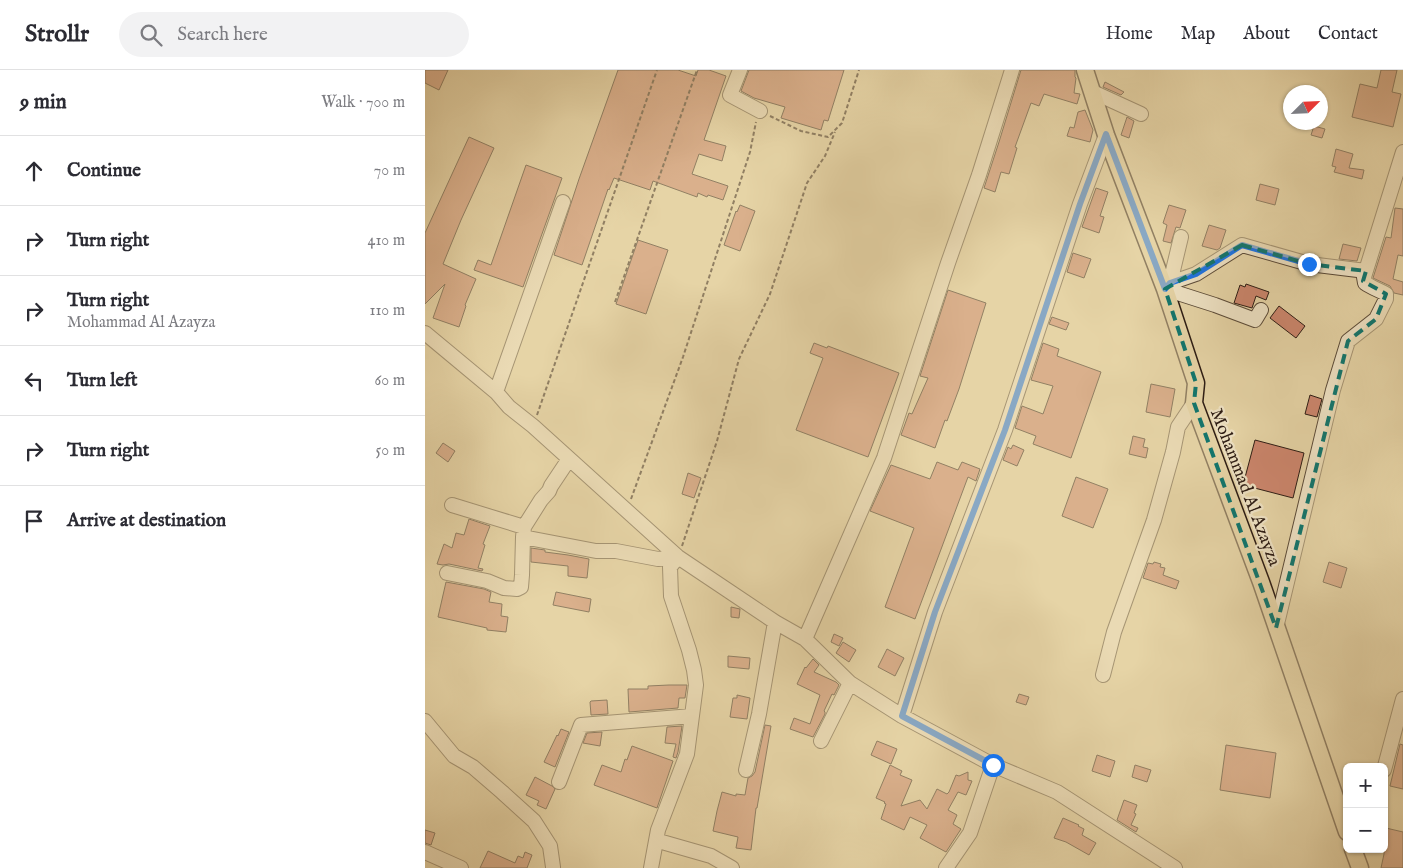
<!DOCTYPE html>
<html lang="en">
<head>
<meta charset="utf-8">
<style>
	:root { --surface:#fff; --page:#f2f2f3; --text:#2b2b33; --muted:#7c7c81; --line:#e1e1e2 }
	body { margin:0; font-family:"IM FELL English",serif; background:var(--page); color:var(--text) }
	.controls { position:absolute; right:15px; bottom:15px; display:grid; overflow:hidden; border-radius:8px; box-shadow:0 1px 4px #0004 }
	.controls button { width:45px; height:45px; display:grid; place-items:center; padding:0; border:0; border-bottom:1px solid var(--line); background:var(--surface); color:var(--text); font:25px sans-serif }
	.compass { position:absolute; left:858px; top:15px; width:45px; height:45px; border-radius:50%; background:var(--surface); box-shadow:0 1px 4px #0004; rotate:66deg }
	.stop { position:absolute; width:15px; height:15px; margin:-11px; border:4px solid #1a73e8; border-radius:50%; background:#fff }
	.stop.end { background:#1a73e8; border-color:#fff; box-shadow:0 1px 5px #0008 }
	.list { margin:0; padding:0; list-style:none }
	h2 { display:flex; justify-content:space-between; align-items:center; height:65px; margin:0; padding:0 20px; font-size:21px }
	h2 small { font-size:16px; font-weight:400; color:var(--muted) }
	.list li { display:grid; grid-template-columns:32px 1fr auto; gap:15px; align-items:center; box-sizing:border-box; height:70px; padding:0 20px; border-top:1px solid var(--line) }
	.list b { display:block; font-size:19px; white-space:nowrap }
	.list p { margin:0; font-size:16px; white-space:nowrap; color:var(--muted) }
	.list em { font-size:16px; font-style:normal; color:var(--muted) }
	.icon { flex:none; width:28px; height:28px; fill:none; stroke:currentColor; stroke-width:2; stroke-linecap:round; stroke-linejoin:round }
	.map { position:relative; flex:none; width:978px; height:798px; overflow:hidden }
	header { display:flex; align-items:center; gap:30px; box-sizing:border-box; height:70px; padding:0 25px; background:var(--surface); border-bottom:1px solid var(--line) }
	header strong { font-size:24px }
	nav { display:flex; gap:28px; margin-inline-start:auto; font-size:18px }
	.search { width:350px; height:45px; background:var(--page); display:flex; align-items:center; gap:12px; box-sizing:border-box; padding:0 18px; border-radius:28px; color:var(--muted); font-size:19px }
	main { display:flex }
	aside { flex:1; background:var(--surface) }
	.map>svg:first-child { display:block }
	.building { fill:#cc866d; stroke:#2c1c14 }
	.lines { fill:none; stroke-linecap:round; stroke-linejoin:round }
	.minor-casing { stroke:#5a4a38; stroke-width:16 }
	.major-casing { stroke:#2c1c14; stroke-width:19 }
	.path { stroke:#2c1c14; stroke-width:2; stroke-dasharray:4 2.5; stroke-linecap:butt }
	.minor { stroke:#efe3c5; stroke-width:14 }
	.major { stroke:#e6d4a6; stroke-width:16 }
	.route { stroke:#1a73e8; stroke-width:6 }
	.marked { fill:none; stroke:#0f766e; stroke-width:4; stroke-dasharray:10 6; stroke-linejoin:round }
	.labels { text-anchor:middle; stroke-width:4.5; stroke-linejoin:round; paint-order:stroke }
	.street-label { font-size:18px; fill:#2c1c14; stroke:#efe3c5 }
</style>
</head>
<body>
<header>
<strong>Strollr</strong>
<div class="search"><svg class="icon" aria-label="search" viewBox="0 0 24 24"><circle cx="10" cy="10" r="6"/><path d="M15 15l6 6"/></svg>Search here</div>
<nav><a>Home</a><a>Map</a><a>About</a><a>Contact</a></nav>
</header>
<main>
<aside>
<h2>9 min<small>Walk · 700 m</small></h2>
<ul class="list">
<li><svg class="icon" aria-label="ahead" viewBox="0 0 24 24"><path d="M12 20V5M6 11l6-6 6 6"/></svg><div><b>Continue</b></div><em>70 m</em></li>
<li><svg class="icon" aria-label="right" viewBox="0 0 24 24"><path d="M7 20v-9h11M14 6l5 5-5 5"/></svg><div><b>Turn right</b></div><em>410 m</em></li>
<li><svg class="icon" aria-label="right" viewBox="0 0 24 24"><path d="M7 20v-9h11M14 6l5 5-5 5"/></svg><div><b>Turn right</b><p>Mohammad Al Azayza</p></div><em>110 m</em></li>
<li><svg class="icon" aria-label="left" viewBox="0 0 24 24"><path d="M17 20v-9H6M10 6l-5 5 5 5"/></svg><div><b>Turn left</b></div><em>60 m</em></li>
<li><svg class="icon" aria-label="right" viewBox="0 0 24 24"><path d="M7 20v-9h11M14 6l5 5-5 5"/></svg><div><b>Turn right</b></div><em>50 m</em></li>
<li><svg class="icon" aria-label="arrive" viewBox="0 0 24 24"><path d="M6 21V4h12l-3 4 3 4H6"/></svg><div><b>Arrive at destination</b></div></li>
</ul>
</aside>
<div class="map">
<svg width="978" height="798" viewBox="0 0 978 798">
	<rect width="100%" height="100%" fill="#e6d4a6"/>
	<filter id="stains"><feTurbulence type="fractalNoise" baseFrequency=".004" numOctaves="4"/><feColorMatrix values="0 0 0 0 .2 0 0 0 0 .09 0 0 0 0 .02 0 0 0 .5 -.17"/></filter>
	<radialGradient id="worn" r=".72"><stop offset=".6" stop-color="#630" stop-opacity="0"/><stop offset="1" stop-color="#630" stop-opacity=".3"/></radialGradient>
	<path class="building" d="M0 0H23L14 20 0 13Z
		M193 0H253L271 6 273 0H284L301 6 279 70 301 76 297 91 274 84 267 104 303 116 298 130 283 125 282 127 273 123 272 127 228 111 225 120 189 108 184 120 183 119 157 195 129 185 154 109Z
		M324 0H419L403 51 399 50 396 60 356 48 360 37 329 28 316 21Z
		M596 0H650V7L651 8 649 23 655 24 652 34 619 24 614 36 606 33 590 77 592 78 584 104 576 102 570 122 559 118 574 72Z
		M956 0H972L967 22 976 24 968 57 927 47 935 14 952 18Z
		M680 12 699 22 696 25 678 17Z
		M660 40 668 60 665 72 642 66 645 57 649 58 653 42Z
		M702 47 709 51 704 68 696 65Z
		M889 56 900 59 897 68 886 65Z
		M44 67 69 78 36 150 18 194 51 209 40 235 41 236 34 257 8 248 20 214 0 234V163Z
		M911 79 928 84 924 98 939 100 937 109 909 102 911 97 907 96Z
		M101 95 137 108 98 217 49 200 53 190 66 195Z
		M835 114 854 119 850 135 831 130Z
		M671 118 683 122 675 146 679 147 674 163 657 157Z
		M315 135 330 141 315 181 299 175 311 141 312 142Z
		M744 135 761 140 755 158 751 157 746 173 738 171 742 155 738 153Z
		M970 138 978 139V186L973 185 968 209 978 212V225L969 223 965 216 948 208 961 167 966 168Z
		M784 155 801 160 795 178 792 180 777 176Z
		M213 170 243 180 221 244 191 234Z
		M918 174 936 178 932 191 914 189Z
		M648 183 666 189 659 208 642 202Z
		M821 214 844 222 841 230 831 226 827 238 809 233 815 215 820 217Z
		M523 220 561 233 534 319 522 351 520 350 510 378 476 365 484 343 487 344 503 308 495 306Z
		M854 236 880 256 871 268 845 248Z
		M627 247 644 253 641 260 624 254Z
		M389 273 402 278 403 276 474 303 443 387 371 360 398 288 385 283Z
		M618 273 634 279 632 286 676 302 646 388 608 374 611 366 590 358 597 336 618 344 628 316 606 310Z
		M726 314 750 319 745 347 721 342Z
		M885 325 897 329 892 347 880 344Z
		M708 366 720 369 718 377 723 378 721 388 704 384Z
		M830 370 879 383 868 428 818 415Z
		M18 373 30 381 23 392 11 383Z
		M588 375 599 380 592 396 578 390 583 377 586 379Z
		M512 392 533 400 537 392 555 399 551 411 543 407 490 549 460 537 489 458 445 441 466 395 505 409Z
		M263 403 276 408 269 428 257 424Z
		M651 407 683 419 668 458 637 446Z
		M44 449 65 456 58 474 60 475 53 498 58 499 57 501 24 494 18 495 12 494 19 474 27 478 31 463 39 465Z
		M106 478 120 480V482L143 485 164 489 162 508 143 506V496L106 492Z
		M729 492 736 494 735 497 740 498 738 505 754 511 751 519 718 508 723 493 728 494Z
		M904 492 922 498 916 518 898 512Z
		M21 512 59 519 66 522 64 532 77 534 76 546 83 547 81 562 62 560V558L13 547Z
		M131 522 166 529 164 542 128 535Z
		M306 537 315 539 314 548 306 547Z
		M409 564 418 568 414 576 406 572Z
		M418 572 431 580 424 592 411 583Z
		M462 579 479 588 470 606 453 597Z
		M303 586 325 588 324 599 303 597Z
		M388 589 394 595 389 602 411 612 414 615 409 625 407 624 399 641 400 642V644L388 667 365 659 369 648 385 654 395 625 372 614 380 597 381 598Z
		M244 615H262L260 628H254L253 638 204 642 203 619H223V616Z
		M594 624 604 627 601 635 591 632Z
		M312 625 325 628 322 649 305 647 308 628H312Z
		M182 630 183 644 166 645 165 632 166 631Z
		M340 655 346 656 332 738H331L326 780 311 778 313 767 288 761 292 741 297 722 311 726V724L320 725 323 708 327 706 330 702Z
		M257 656 253 682 251 688 248 687 251 674 240 673 242 657Z
		M136 659 144 662 130 697 119 692 132 665 133 666Z
		M177 662 175 676 158 673 162 663Z
		M452 671 472 679 466 694 446 685Z
		M975 674 978 675V719L965 716Z
		M801 675 851 683 845 728 795 720Z
		M207 676 248 691 232 738 169 715 177 695 196 702 200 689 202 690Z
		M672 685 690 691 685 707 667 701Z
		M465 695 477 701 475 705 487 710 476 736 495 730 502 739 512 719 522 724 524 722 531 705 534 706 543 702V710L547 711 541 725 533 722 523 740 532 745 528 754 536 759 521 782 495 768 502 755 485 747 479 760 456 749 461 734 459 733 460 732 451 728Z
		M710 695 726 700 722 712 707 707Z
		M110 707 127 716 130 719 121 739 112 735 114 731 101 725Z
		M699 730 712 735 709 743 711 744 706 755 713 758 711 762 692 750Z
		M638 748 654 755 653 756 659 759 657 765 671 773 664 785 641 772 629 768Z
		M961 758 978 762V798H956L959 784V764Z
		M0 760 10 763 6 775 0 773Z
		M63 781 90 793 93 786 98 788 100 782 107 785 102 798H55Z"/>
	<g class="lines">
		<defs>
			<path id="minor" d="M315 0 305 25 335 41
				M668 22 716 44
				M745 213 756 167
				M836 240 830 250 790 235 740 219 745 213 771 204 817 175 884 194 941 201
				M0 263 71 322 84 337 108 356 253 487 350 552 380 569 425 613 477 646 568 695 632 722 750 798
				M71 322 138 132
				M27 435 99 457
				M98 467 171 481H191L233 489 253 487
				M22 503 62 511 79 518 92 519 96 517 97 505 98 467 99 457 116 430 124 421 126 416 144 389
				M851 558 908 320 923 271 951 249 961 229V224C954 220 947 218 940 213L939 207 978 82
				M380 569 459 388 523 193 554 105 587 0
				M678 605 689 562 729 450 748 382 753 357 769 333
				M477 646 510 542 580 360 655 134 681 65
				M0 651 29 686 48 697 77 722 109 751 125 776 128 797
				M396 671 425 613
				M321 700 334 644 350 552
				M959 700 978 629
				M134 712 156 655 267 646
				M232 772H237L286 786 307 798
				M0 782 36 798
				M226 798 233 760 262 684 271 615 269 600 264 580 246 526 245 497 253 487
				M521 798 545 763 568 695"/>
			<path id="major" d="M660 0 681 65 740 219 771 313 769 333 836 512 922 762
				M928 779 935 798"/>
		</defs>
		<use href="#minor" class="minor-casing"/>
		<use href="#major" class="major-casing"/>
		<path class="path" d="M345 46 376 61 403 67 417 53 434 0
			M190 232 272 0
			M112 345 232 0
			M206 429 258 287 325 82 331 52
			M257 476 292 371 314 289 345 224 382 113 400 86 410 62"/>
		<use href="#minor" class="minor"/>
		<use href="#major" class="major"/>
	</g>
	<g class="lines">
		<path class="route" d="M568 695 477 646 510 542 580 360 655 134 681 64 740 219 745 213 771 204 817 175 884 194"/>
	</g>
	<path d="M0 0H978V798H0ZM817 175 884 194 941 201 938 211 961 224 951 249 923 271 851 558 769 333 771 313 740 219Z" fill="#e6d4a6" fill-opacity=".55" fill-rule="evenodd"/>
	<path class="marked" d="M817 175 884 194 941 201 938 211 961 224 951 249 923 271 851 558 769 333 771 313 740 219Z"/>
	<g class="labels">
		<g class="street-label">
			<text transform="translate(821 417) rotate(69)" y="6">Mohammad Al Azayza</text>
		</g>
	</g>
	<rect width="100%" height="100%" filter="url(#stains)"/>
	<rect width="100%" height="100%" fill="url(#worn)"/>
</svg>
<div class="controls">
<button>+</button>
<button>−</button>
</div>
<svg class="compass" viewBox="-18 -18 36 36"><path d="M0-13l5 13h-10z" fill="#e53935"/><path d="M0 13l5-13h-10z" fill="#7c7c81"/></svg>
<div class="stop" style="left:568px;top:695px"></div>
<div class="stop end" style="left:884px;top:194px"></div>
</div>
</main>
</body>
</html>
